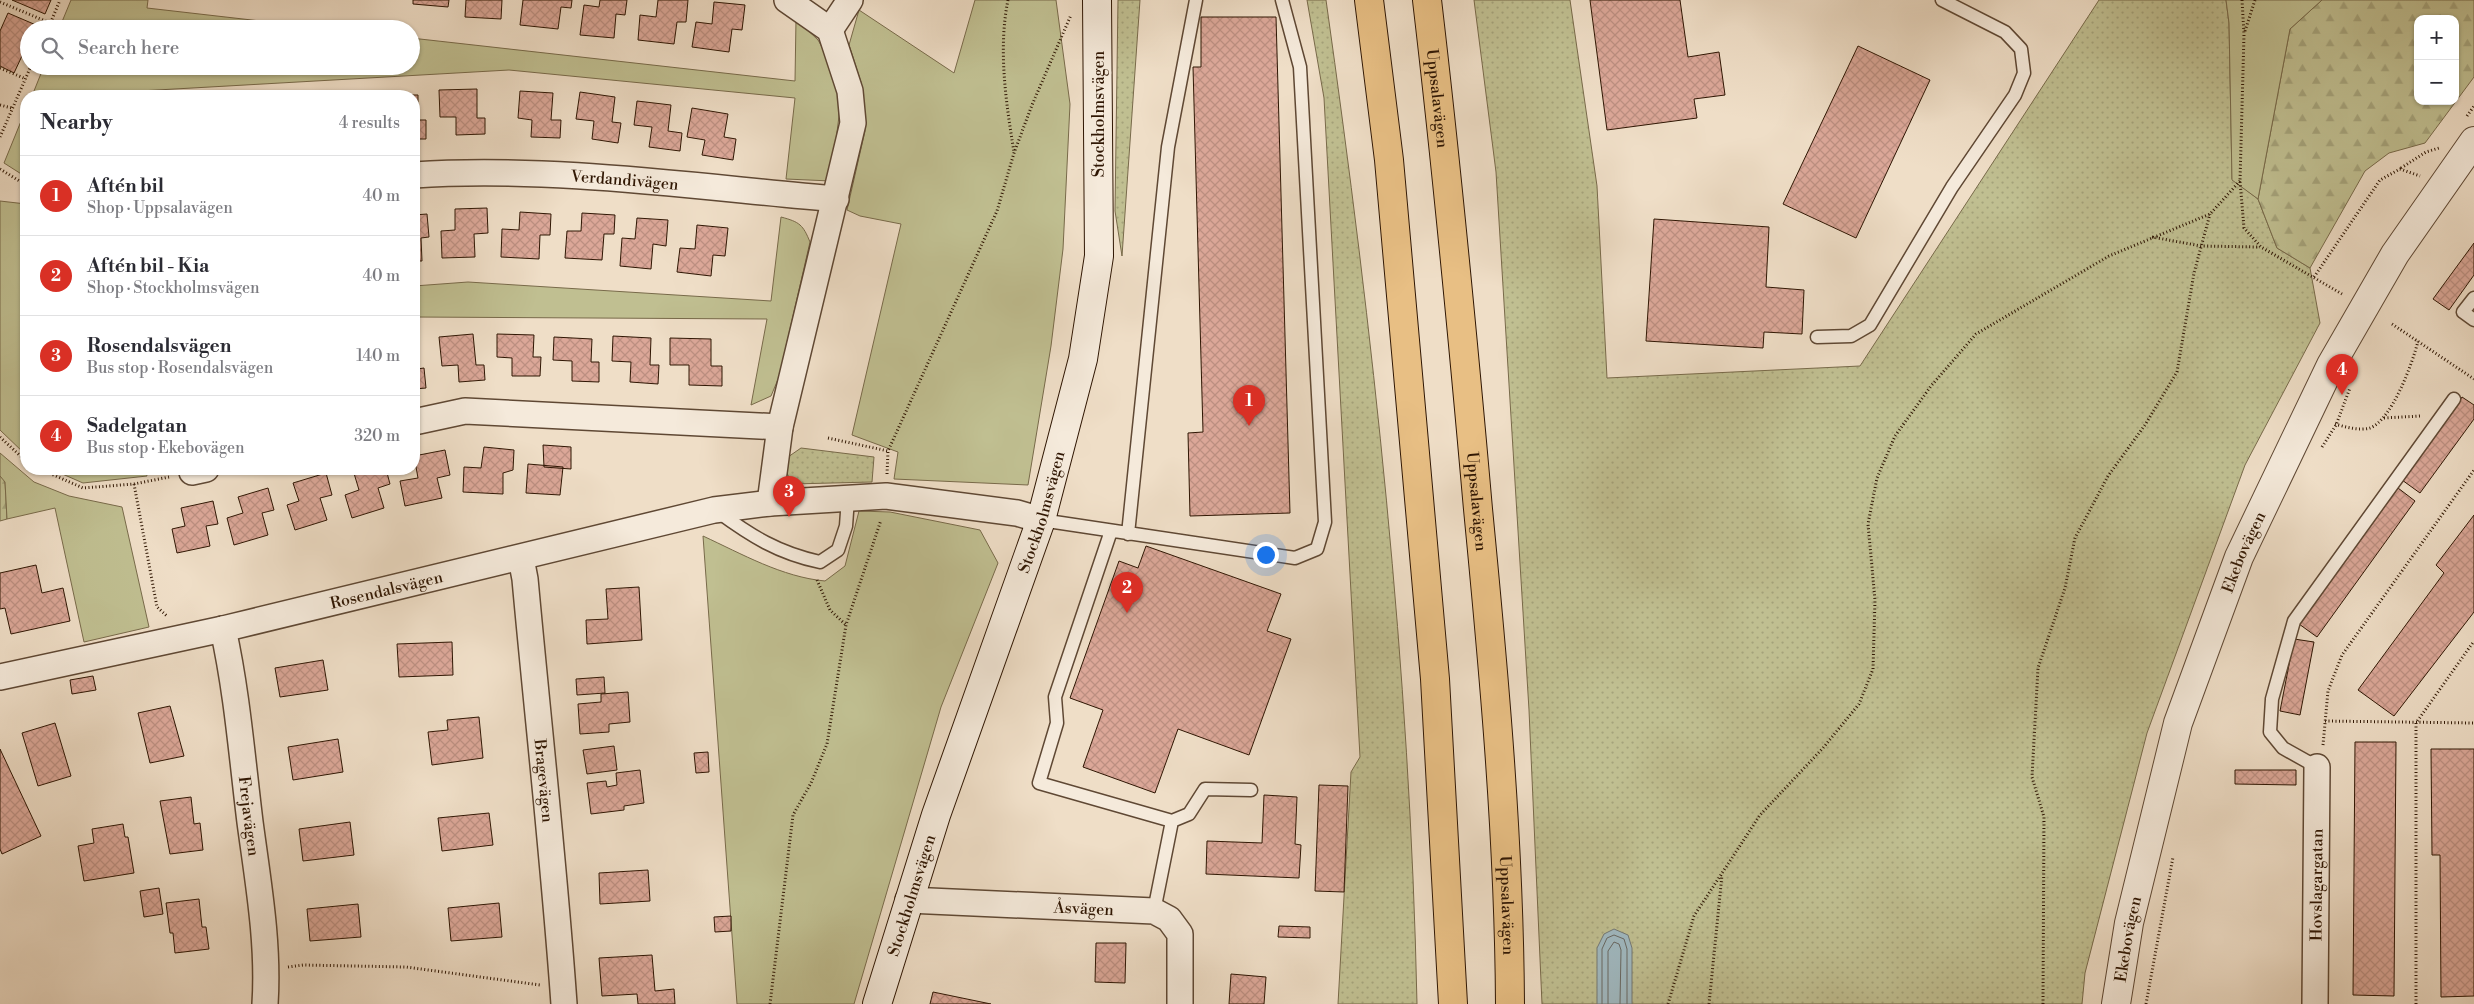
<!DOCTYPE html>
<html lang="en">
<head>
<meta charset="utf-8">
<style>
	:root { --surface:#fff; --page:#f7f7f7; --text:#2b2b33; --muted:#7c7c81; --line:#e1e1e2; --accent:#d93025 }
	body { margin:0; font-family:"Libre Bodoni",serif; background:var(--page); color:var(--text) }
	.controls { position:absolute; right:15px; top:15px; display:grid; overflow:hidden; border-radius:10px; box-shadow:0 1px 4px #0004 }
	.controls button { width:45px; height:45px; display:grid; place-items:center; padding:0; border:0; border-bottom:1px solid var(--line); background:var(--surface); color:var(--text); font:25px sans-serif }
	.you { position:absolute; left:1265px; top:554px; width:18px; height:18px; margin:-12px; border:4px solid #fff; border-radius:50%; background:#1a73e8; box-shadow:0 0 0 8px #1a73e833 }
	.badge { display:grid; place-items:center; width:32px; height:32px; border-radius:50%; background:var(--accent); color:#fff; font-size:16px; font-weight:700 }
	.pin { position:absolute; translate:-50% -41px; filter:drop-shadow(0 1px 2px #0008) }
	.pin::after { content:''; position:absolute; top:26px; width:18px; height:15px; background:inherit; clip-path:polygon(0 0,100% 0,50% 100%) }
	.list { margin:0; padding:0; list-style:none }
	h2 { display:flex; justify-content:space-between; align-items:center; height:65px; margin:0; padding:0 20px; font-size:21px }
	h2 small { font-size:16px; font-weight:400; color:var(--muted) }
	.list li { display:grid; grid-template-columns:32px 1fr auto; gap:15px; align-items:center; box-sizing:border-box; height:80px; padding:0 20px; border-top:1px solid var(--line) }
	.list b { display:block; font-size:19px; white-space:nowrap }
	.list p { margin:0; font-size:16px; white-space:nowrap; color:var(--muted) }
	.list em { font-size:16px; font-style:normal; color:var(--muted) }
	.icon { flex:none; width:28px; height:28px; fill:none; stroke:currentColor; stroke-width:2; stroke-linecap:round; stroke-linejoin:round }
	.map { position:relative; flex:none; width:2474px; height:1004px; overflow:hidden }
	.search { position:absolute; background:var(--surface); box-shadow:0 1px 4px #0004; left:20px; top:20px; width:400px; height:55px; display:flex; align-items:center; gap:12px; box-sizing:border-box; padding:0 18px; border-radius:28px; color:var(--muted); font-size:19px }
	.panel { position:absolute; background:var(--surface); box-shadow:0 1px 4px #0004; left:20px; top:90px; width:400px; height:385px; border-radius:20px }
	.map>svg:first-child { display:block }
	.grass { fill:url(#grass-dots); stroke:#786a4a }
	.forest { fill:url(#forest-firs); stroke:#786a4a; fill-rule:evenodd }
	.park { fill:#c0bf91; stroke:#786a4a }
	.water { fill:#a0b9c1; stroke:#737875 }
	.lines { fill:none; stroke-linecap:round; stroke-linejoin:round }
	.shore { stroke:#686862; stroke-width:1 }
	.building { fill:url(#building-cross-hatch); stroke:#2f1603 }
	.service-casing { stroke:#5f4834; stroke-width:15 }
	.minor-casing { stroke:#5f4834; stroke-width:28 }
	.tertiary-casing { stroke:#5f4834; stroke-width:30 }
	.secondary-casing { stroke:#2f1603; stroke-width:30 }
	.motorway-casing { stroke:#2f1603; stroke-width:30 }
	.path { stroke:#2f1603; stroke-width:3; stroke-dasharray:1 2.5; stroke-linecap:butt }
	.service { stroke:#f5eadb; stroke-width:12 }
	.minor { stroke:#f5eadb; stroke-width:25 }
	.tertiary { stroke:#f5eadb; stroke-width:28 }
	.secondary { stroke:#f5eadb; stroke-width:28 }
	.motorway { stroke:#e8bf84; stroke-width:28 }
	.labels { text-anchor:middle; stroke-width:4.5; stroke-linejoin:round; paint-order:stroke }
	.street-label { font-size:16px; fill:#2f1603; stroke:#f5eadb }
</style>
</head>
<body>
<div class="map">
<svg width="2474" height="1004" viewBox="0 0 2474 1004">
	<defs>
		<pattern id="grass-dots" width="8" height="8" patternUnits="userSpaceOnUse" patternTransform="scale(1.25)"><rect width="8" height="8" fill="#c0bf91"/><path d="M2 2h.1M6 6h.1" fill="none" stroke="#a5a37b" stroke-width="1.8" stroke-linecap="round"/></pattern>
		<pattern id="forest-firs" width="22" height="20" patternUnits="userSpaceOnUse" patternTransform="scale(1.25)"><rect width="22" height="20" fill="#c0bf91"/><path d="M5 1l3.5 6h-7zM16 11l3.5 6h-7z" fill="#a5a37b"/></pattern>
		<pattern id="building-cross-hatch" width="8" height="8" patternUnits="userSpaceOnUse" patternTransform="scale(1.25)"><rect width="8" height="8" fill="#dba798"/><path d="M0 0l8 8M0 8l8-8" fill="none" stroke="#bc8f81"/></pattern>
	</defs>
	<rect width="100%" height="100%" fill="#efdec7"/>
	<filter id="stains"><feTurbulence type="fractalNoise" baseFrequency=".004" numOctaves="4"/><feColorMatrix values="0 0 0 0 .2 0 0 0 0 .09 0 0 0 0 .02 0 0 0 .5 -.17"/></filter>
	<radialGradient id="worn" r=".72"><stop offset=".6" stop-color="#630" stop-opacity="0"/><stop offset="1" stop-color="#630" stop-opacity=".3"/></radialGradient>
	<path class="grass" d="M1118 0H1140L1122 256 1115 211Z
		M1307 0H1326C1373 333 1410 668 1417 1004H1338L1351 772 1360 757 1324 98Z
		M1474 0H1570L1597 186 1607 378 1860 366 2099 0H2226L2229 23 2232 179 2258 199 2277 248 2310 268 2320 323 2245 465 2147 733 2085 973 2082 1004H1542L1529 710 1496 172Z
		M801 448 874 457 872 482 792 484 786 471 788 457Z"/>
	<path class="forest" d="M2322 0H2474V77L2425 143 2389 153 2365 171 2310 268 2277 248 2258 199 2290 29ZM2418 19H2455V101H2418Z
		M0 476 5 481 7 519 0 521Z"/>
	<path class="park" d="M71 0H148L147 8 330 29H59Z
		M975 0H1056L1070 104 1063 249 1051 346 1028 485 894 479 898 452 852 435 901 224 860 216 847 210 865 131 861 82 849 45 859 10 954 73Z
		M2226 0H2322L2290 29 2258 199 2232 180 2229 23Z
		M796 19 818 40 838 75 839 116 831 181 786 179 795 98 509 70 122 92 121 96H32L44 66H411V38L795 81Z
		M26 109V177L4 163Z
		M0 201 26 204V455L0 430Z
		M781 217C800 222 803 225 810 242L779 377 771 396 751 405 767 319 414 317V286L468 282 771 301Z
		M0 453 34 482 69 496 122 507 149 627 84 642 55 508 7 519 5 482 0 476Z
		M51 469H145L147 476 83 483Z
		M859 511 890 512 980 530 998 563 941 707 854 1004H737L703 536C742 554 782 577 825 581L845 566Z"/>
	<path class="water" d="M1614 929 1628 935 1632 948V1004H1597V948L1604 934Z"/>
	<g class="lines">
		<path class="shore" d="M1602 1004V949L1607 938 1614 935 1624 939 1627 949V1004
			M1608 1004V951L1614 942 1619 944 1621 950 1620 1004"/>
	</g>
	<path class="building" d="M12 0H51L45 14Z
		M413 0H449L448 7 413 4Z
		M466 0H502L501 19 465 17Z
		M523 0H572L571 8 561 7 558 29 520 25Z
		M600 0H627L625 15 616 14 614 38 580 35 584 5 599 7Z
		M658 0H688L686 22H677L674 44 638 40 640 15 656 17Z
		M1590 0H1680L1688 57 1719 52 1725 95 1694 99 1697 118 1607 130Z
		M714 2 745 5 742 30 732 29 729 52 692 47 696 22 712 24Z
		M8 13 36 25 34 29H29V41L14 73 0 66V31Z
		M1201 17H1276L1290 513 1190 516 1188 433 1203 432 1193 67H1201Z
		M1858 46 1930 80 1856 238 1783 204Z
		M477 89V118H485V134L456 135V117H440L439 90Z
		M520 91 553 93 551 120H561L560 138 531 137 532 120 518 118Z
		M580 92 615 97 612 122 621 123 618 143 592 139 594 121 576 119Z
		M381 95H418V120H426V139H414V96Z
		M637 101 671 105 668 131 682 133 680 151 649 147 652 127 634 125Z
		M692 108 728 114 724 137 736 139 733 160 702 155 705 140 687 137Z
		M487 208 488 233 474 234 475 257 442 258 441 231 455 230V209Z
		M520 212 551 214 550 235H540L539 259 501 257 502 229 519 230Z
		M582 213 615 215 614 234H604L602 260 565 258 567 231H581Z
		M427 214 429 237 421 238 422 261H414V215Z
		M637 218 668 220 666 246 653 244 651 269 620 266 622 238 635 239Z
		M1654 219 1769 227 1766 287 1804 290 1802 334 1764 332 1763 348 1646 341Z
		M697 225 728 228 725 256 713 255 711 276 677 272 680 248 695 249Z
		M2474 243V275L2449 310 2433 299Z
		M473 334 476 365H484L485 380 459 382 458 365 442 366 439 337Z
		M497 334 534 335 533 357H541L540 376H512V358L497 357Z
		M613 336 651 338 650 365H659L658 384 630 382 631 362 612 361Z
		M554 337 592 339 591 362H599V382L572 381V361L553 360Z
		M670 338 711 339V366H722V386L689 385V365H670Z
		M414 345 417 369 424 368 426 388 414 389Z
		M2462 397 2474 405V419L2420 493 2402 480Z
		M543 445 571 447V469L544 467Z
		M484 447 514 450 513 470 503 473V494L463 492 464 467 481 468Z
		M445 450 450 475 437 478 442 498 405 506 400 481 418 478 414 456Z
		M528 464 563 467 560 495 526 493Z
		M358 469H386L390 484 378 488 384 508 352 518 345 495 359 490 353 470Z
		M326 473 332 495 320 498 327 520 295 530 287 505 299 501 293 483Z
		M268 488 274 510 262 513 268 535 234 545 227 518 243 513 238 497Z
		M2398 488 2415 501 2317 637 2299 624Z
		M213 501 218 524 206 526 210 546 177 553 172 529 185 526 181 508Z
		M2474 515V612L2394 716 2358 690 2444 573 2436 565Z
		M1146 546 1281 594 1267 631 1291 639 1249 755 1178 729 1155 793 1083 767 1103 710 1070 698 1119 561 1138 568Z
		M36 565 42 593 63 588 70 621 11 634 5 608 0 609V573Z
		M639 587 642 640 587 644 586 620 608 619 606 589Z
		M2294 639 2314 642 2300 715 2280 711Z
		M452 642 453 675 399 677 397 644Z
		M323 660 328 690 280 697 275 668Z
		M93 676 96 690 72 694 70 680Z
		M604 677 605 693 577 695 576 679Z
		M628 692 630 722 609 724V732L580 734 578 704 601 702V694Z
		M170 706 184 756 150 763 138 713Z
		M479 717 483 758 432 765 428 732 448 730 447 720Z
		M55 723 71 776 38 786 22 733Z
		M338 739 343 772 293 780 288 747Z
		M2355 742H2396L2394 996 2353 995Z
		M614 746 617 770 587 774 583 750Z
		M0 749 41 836 2 854 0 849Z
		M2431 749H2474V996L2441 997 2440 855H2432Z
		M708 752 709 772 696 773 694 753Z
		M640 770 644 803 624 806V810L591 814 587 783 606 781 607 787 617 785 616 773Z
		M2235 770H2296V785L2235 784Z
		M1319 785 1348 786 1344 892 1315 891Z
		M1264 795 1297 797 1295 844 1301 845 1299 878 1206 874 1207 841 1262 843Z
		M191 797 194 824 200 823 203 850 170 854 160 801Z
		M489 813 493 845 442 851 438 818Z
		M350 822 354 855 303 861 299 829Z
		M123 824 125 837H128L134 873 84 881 78 846 94 843 92 829Z
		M648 870 650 901 600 904 599 873Z
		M159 888 163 914 144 917 140 891Z
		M199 899 202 927H206L209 949 175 953 173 933H170L166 903Z
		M499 903 502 937 451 941 448 908Z
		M358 904 361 937 310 941 307 909Z
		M731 916V931L715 932 714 917Z
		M1279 926 1310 927V938L1278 937Z
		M1096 943H1126L1125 983 1095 982Z
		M652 955 655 991 674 989 675 1004H638L637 994 602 996 599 958Z
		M1231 974 1266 977 1264 1004H1229Z
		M933 992 991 1004H930Z"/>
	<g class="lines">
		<defs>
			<path id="service" d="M2474 298 2463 312 2474 320
				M1817 337 1851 336 1870 325 1952 187 2015 95 2024 73 2021 49 2005 32 1942 0
				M717 511C751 536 778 553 820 562L838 550 846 526 848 498
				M1041 520 1295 558 1317 549 1325 522 1300 67 1282 0
				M1111 531 1055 697 1057 723 1039 783 1172 821 1154 911
				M1128 534 1168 147 1196 0
				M2317 767 2283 748 2270 732 2272 699 2294 621 2454 399
				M1172 821 1189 814 1205 789 1251 790"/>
			<g id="minor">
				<path d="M830 30 850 0"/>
				<path id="s1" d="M414 175C552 166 697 187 836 199"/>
				<path d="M414 422 465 411 780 427"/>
				<path d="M192 472 206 469"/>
				<path d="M770 503 780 427 853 123 850 91 830 30 787 0"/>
				<path id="s2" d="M521 558 525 579C538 721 554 862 564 1004"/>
				<path id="s3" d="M223 629C237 692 242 757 250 822 258 882 269 943 265 1004"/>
				<path id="s4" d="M0 677 223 629 714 510 770 503 886 496 1017 513 1041 520"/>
				<path id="s5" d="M908 900 1154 911 1169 919 1180 934V1004"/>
				<path id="s6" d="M2315 1004 2317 767"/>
			</g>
			<g id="tertiary">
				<path id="s7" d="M2116 1004 2129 923 2178 723 2239 557 2331 365 2395 254 2474 141"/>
			</g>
			<g id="secondary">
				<path id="s8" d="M877 1004 936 815 1041 520 1083 359 1099 256 1097 0"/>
			</g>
			<g id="motorway">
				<path d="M1369 0 1389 160 1435 679 1453 1004"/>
				<path id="s9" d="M1427 0C1447 169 1463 339 1478 509 1494 674 1509 838 1510 1004"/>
			</g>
		</defs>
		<use href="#service" class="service-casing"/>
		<use href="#minor" class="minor-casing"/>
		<use href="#tertiary" class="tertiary-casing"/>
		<use href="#secondary" class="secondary-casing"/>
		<use href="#motorway" class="motorway-casing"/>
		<path class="path" d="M1008 0C998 49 1006 103 1014 152
			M2242 0 2244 34 2240 181 2244 228 2261 247 2342 294
			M0 2 50 23
			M48 29 60 0
			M2245 31 2255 0
			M0 68 26 79
			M0 105 12 108
			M2467 116 2474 106
			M0 137 31 66
			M2401 168 2426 152 2439 148
			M0 169 26 185
			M2152 237 2201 246 2260 247
			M2314 277 2380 180 2400 169 2420 176
			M2392 324 2474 379
			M2384 418 2420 416
			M2335 424C2345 427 2360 431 2370 428 2392 420 2413 362 2418 341
			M0 437 26 461
			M828 438 888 451
			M2322 447 2336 425 2350 388
			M40 469 83 488 134 484 169 477
			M887 474 888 451 997 211 1014 153 1032 105 1071 15
			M134 484 157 607 168 617
			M817 580 830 610 846 625
			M2325 721 2474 723
			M2323 745 2328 691 2342 655 2474 470
			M288 967 303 965 406 967 540 985
			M770 1004 793 815 811 783 827 744 846 625 881 520
			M1668 1004 1694 916 1760 815 1823 748 1859 704 1873 669 1875 600 1868 524 1877 478 1895 436 1931 386 1976 334 2109 256 2210 214 2240 181
			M1709 1004 1722 875
			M2043 1004 2044 817 2032 777 2038 668 2065 588 2075 538 2108 476 2145 425 2177 372 2194 273 2210 214
			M2146 1004 2173 857
			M2416 1004V723L2474 641"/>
		<use href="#service" class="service"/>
		<use href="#minor" class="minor"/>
		<use href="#tertiary" class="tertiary"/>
		<use href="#secondary" class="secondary"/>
		<use href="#motorway" class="motorway"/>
	</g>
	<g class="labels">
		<g class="street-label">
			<text dy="6" stroke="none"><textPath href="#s9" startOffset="99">Uppsalavägen</textPath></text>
			<text transform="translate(1098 114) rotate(-90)" y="6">Stockholmsvägen</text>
			<text dy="6" stroke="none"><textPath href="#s1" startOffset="211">Verdandivägen</textPath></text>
			<text dy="6" stroke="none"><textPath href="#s9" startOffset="504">Uppsalavägen</textPath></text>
			<text dy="6" stroke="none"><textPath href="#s8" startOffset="519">Stockholmsvägen</textPath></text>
			<text dy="6" stroke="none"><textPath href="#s7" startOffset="471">Ekebovägen</textPath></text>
			<text dy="6" stroke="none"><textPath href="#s4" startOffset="396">Rosendalsvägen</textPath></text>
			<text dy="6" stroke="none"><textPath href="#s2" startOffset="224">Bragevägen</textPath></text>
			<text dy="6" stroke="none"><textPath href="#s3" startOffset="189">Frejavägen</textPath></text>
			<text dy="6" stroke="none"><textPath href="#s6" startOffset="119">Hovslagargatan</textPath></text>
			<text dy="6" stroke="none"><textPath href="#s8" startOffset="114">Stockholmsvägen</textPath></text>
			<text dy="6" stroke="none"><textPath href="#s9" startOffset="909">Uppsalavägen</textPath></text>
			<text dy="6" stroke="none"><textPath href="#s5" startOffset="176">Åsvägen</textPath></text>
			<text dy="6" stroke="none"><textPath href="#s7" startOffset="66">Ekebovägen</textPath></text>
		</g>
	</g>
	<rect width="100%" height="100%" filter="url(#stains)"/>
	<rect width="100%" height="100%" fill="url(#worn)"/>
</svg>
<div class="controls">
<button>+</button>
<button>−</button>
</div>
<div class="you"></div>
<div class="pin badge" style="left:1249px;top:426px">1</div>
<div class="pin badge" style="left:1127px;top:613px">2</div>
<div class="pin badge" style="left:789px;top:517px">3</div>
<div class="pin badge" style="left:2342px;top:395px">4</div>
<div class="search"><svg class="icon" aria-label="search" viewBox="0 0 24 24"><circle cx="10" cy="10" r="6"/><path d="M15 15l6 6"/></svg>Search here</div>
<section class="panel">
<h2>Nearby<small>4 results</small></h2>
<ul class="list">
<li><span class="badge">1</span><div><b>Aftén bil</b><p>Shop · Uppsalavägen</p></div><em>40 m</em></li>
<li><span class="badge">2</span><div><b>Aftén bil - Kia</b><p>Shop · Stockholmsvägen</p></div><em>40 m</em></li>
<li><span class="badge">3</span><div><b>Rosendalsvägen</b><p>Bus stop · Rosendalsvägen</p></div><em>140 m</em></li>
<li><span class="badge">4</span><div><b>Sadelgatan</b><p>Bus stop · Ekebovägen</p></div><em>320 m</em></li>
</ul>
</section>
</div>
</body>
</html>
